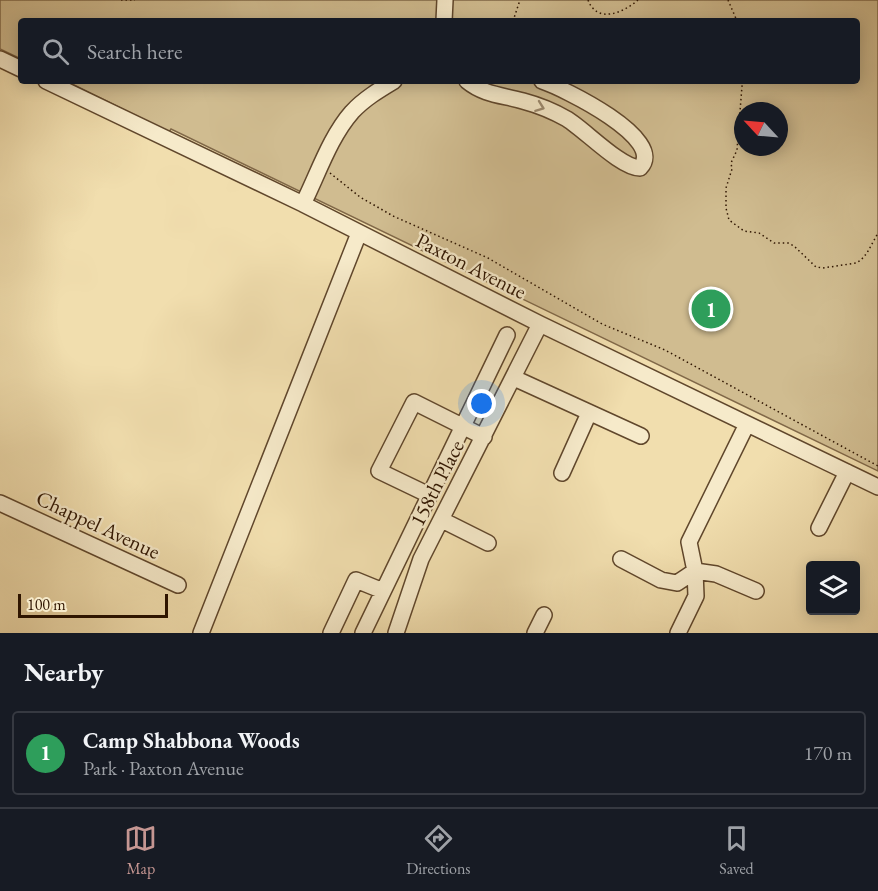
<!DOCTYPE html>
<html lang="en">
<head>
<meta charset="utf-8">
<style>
	:root { --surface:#171b24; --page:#20242c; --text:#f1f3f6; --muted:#9ea1a6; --line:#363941; --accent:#c59692 }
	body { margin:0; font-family:"EB Garamond",serif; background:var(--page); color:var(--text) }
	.controls { position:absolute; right:18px; bottom:18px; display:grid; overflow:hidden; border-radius:6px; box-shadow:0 3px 15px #0003 }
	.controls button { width:54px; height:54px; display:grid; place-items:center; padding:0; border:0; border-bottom:2px solid var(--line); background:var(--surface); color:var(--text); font:30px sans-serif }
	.compass { position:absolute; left:734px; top:102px; width:54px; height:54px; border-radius:50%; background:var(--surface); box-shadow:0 3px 15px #0003; rotate:296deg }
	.scale { position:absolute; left:18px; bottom:15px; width:150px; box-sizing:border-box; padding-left:6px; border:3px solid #2f1500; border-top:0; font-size:16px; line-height:21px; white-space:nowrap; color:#2f1500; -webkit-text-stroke:4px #f6eaca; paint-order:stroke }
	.you { position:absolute; left:482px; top:404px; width:21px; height:21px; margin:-15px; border:4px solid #fff; border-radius:50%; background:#1a73e8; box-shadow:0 0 0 9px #1a73e833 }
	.badge { display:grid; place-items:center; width:39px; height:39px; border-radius:50%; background:var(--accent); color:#fff; font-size:20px; font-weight:700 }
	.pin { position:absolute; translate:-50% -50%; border:3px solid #fff; box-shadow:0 2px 6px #0006 }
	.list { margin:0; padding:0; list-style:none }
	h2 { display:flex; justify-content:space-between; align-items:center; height:78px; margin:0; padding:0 24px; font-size:26px }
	h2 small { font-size:20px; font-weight:400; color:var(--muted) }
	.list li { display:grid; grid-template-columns:39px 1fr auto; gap:18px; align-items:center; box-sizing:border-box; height:84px; margin:0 12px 12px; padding:0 12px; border:2px solid var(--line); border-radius:6px }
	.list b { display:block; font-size:22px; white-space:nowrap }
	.list p { margin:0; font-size:20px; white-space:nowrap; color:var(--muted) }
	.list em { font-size:20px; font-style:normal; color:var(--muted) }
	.icon { flex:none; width:33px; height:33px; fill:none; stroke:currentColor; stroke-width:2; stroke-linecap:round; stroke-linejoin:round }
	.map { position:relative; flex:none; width:878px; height:633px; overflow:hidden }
	.search { position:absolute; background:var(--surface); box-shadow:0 3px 15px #0003; left:18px; right:18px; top:18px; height:66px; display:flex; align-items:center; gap:15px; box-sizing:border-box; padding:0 21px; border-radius:6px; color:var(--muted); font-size:22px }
	.sheet { height:174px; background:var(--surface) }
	nav { display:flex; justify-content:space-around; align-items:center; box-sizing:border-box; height:84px; border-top:2px solid var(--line); background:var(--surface); font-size:16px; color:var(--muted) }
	nav a { display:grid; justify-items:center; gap:3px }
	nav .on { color:var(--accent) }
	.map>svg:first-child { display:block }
	.green { fill:#d0bc90; stroke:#806848; stroke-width:1.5; fill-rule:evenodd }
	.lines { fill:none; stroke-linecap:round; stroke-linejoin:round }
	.minor-casing { stroke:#60472c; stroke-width:18 }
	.path { stroke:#2f1500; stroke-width:1.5; stroke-dasharray:1.5 3; stroke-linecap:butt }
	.minor { stroke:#f6eaca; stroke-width:15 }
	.oneway { stroke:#9c8a6f }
	.labels { text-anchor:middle; stroke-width:4.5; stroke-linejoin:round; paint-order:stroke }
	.street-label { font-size:21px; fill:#2f1500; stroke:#f6eaca }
</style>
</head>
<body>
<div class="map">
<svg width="878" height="633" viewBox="0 0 878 633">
	<rect width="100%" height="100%" fill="#f1deae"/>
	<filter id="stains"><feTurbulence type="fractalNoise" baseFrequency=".00333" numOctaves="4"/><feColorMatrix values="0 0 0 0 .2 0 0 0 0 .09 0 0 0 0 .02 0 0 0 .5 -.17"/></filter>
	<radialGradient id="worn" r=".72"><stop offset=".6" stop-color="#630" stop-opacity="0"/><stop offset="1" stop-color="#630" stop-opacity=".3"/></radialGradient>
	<path class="green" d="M0 0H878V471L171 129 169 132 66 81H857V21H21V59L0 49ZM743 111H779V147H743Z"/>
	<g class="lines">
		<defs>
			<path id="minor" d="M444 21 445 0
				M0 59 21 69
				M46 81 303 204 540 324 878 487
				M467 81C484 95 502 95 523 101 538 105 553 111 567 119 585 130 621 168 640 168 668 139 563 88 542 81
				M303 204C318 174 330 137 352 112 364 99 379 90 394 81
				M514 378 641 436
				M562 473 589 413
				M429 495 379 471 414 402 484 437
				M0 503 178 585
				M442 520 488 543
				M819 528 847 472
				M621 559 661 580 677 583 695 571 716 574 756 591
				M201 633 359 233
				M331 633 356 580 383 591
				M363 633 507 335
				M396 633 421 559 540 324
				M535 633 544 615
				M678 633 696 596 695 571 689 542 747 424"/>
		</defs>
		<use href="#minor" class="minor-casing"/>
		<path class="path" d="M121 0H135
			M588 0C597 24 623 13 638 0
			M728 0 737 21
			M513 21 520 0
			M741 81 742 86 737 150 731 163 732 169 726 188V208L729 220 744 231 759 233 774 243H788L794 246 816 267 823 268 856 263 861 260 867 253 878 233
			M330 173 360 197 393 216 488 258 602 324 665 350 878 466"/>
		<use href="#minor" class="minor"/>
	</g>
	<defs><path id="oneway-chevron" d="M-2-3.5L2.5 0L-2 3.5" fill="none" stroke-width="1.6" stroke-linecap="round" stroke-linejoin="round" transform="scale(1.5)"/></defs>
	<use class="oneway" href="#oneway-chevron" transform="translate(540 107) rotate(20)"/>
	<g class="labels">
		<g class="street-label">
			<text transform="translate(471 266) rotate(27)" y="7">Paxton Avenue</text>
			<text transform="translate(437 483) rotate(-63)" y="7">158th Place</text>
			<text transform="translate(98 525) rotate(25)" y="7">Chappel Avenue</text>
		</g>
	</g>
	<rect width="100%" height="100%" filter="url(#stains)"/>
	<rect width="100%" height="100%" fill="url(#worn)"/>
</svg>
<div class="controls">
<button><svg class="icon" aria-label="layers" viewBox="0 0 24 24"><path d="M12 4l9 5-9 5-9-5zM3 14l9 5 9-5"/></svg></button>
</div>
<svg class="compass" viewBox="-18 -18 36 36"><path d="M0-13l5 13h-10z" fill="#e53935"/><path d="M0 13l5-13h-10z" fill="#9ea1a6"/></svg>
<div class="scale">100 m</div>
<div class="you"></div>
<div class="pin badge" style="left:711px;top:309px;background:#2e9e5b">1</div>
<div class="search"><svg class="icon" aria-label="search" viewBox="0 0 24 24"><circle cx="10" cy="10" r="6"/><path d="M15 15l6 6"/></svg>Search here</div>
</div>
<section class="sheet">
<h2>Nearby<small></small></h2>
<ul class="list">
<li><span class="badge" style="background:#2e9e5b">1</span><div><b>Camp Shabbona Woods</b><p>Park · Paxton Avenue</p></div><em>170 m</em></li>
</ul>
</section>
<nav>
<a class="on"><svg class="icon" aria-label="map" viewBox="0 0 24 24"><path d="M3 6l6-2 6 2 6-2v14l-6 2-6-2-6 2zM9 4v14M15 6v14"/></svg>Map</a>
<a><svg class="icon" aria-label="directions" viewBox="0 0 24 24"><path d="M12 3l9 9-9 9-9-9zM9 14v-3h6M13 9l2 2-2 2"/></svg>Directions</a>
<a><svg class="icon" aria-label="saved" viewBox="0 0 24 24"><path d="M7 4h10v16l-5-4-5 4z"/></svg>Saved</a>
</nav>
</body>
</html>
